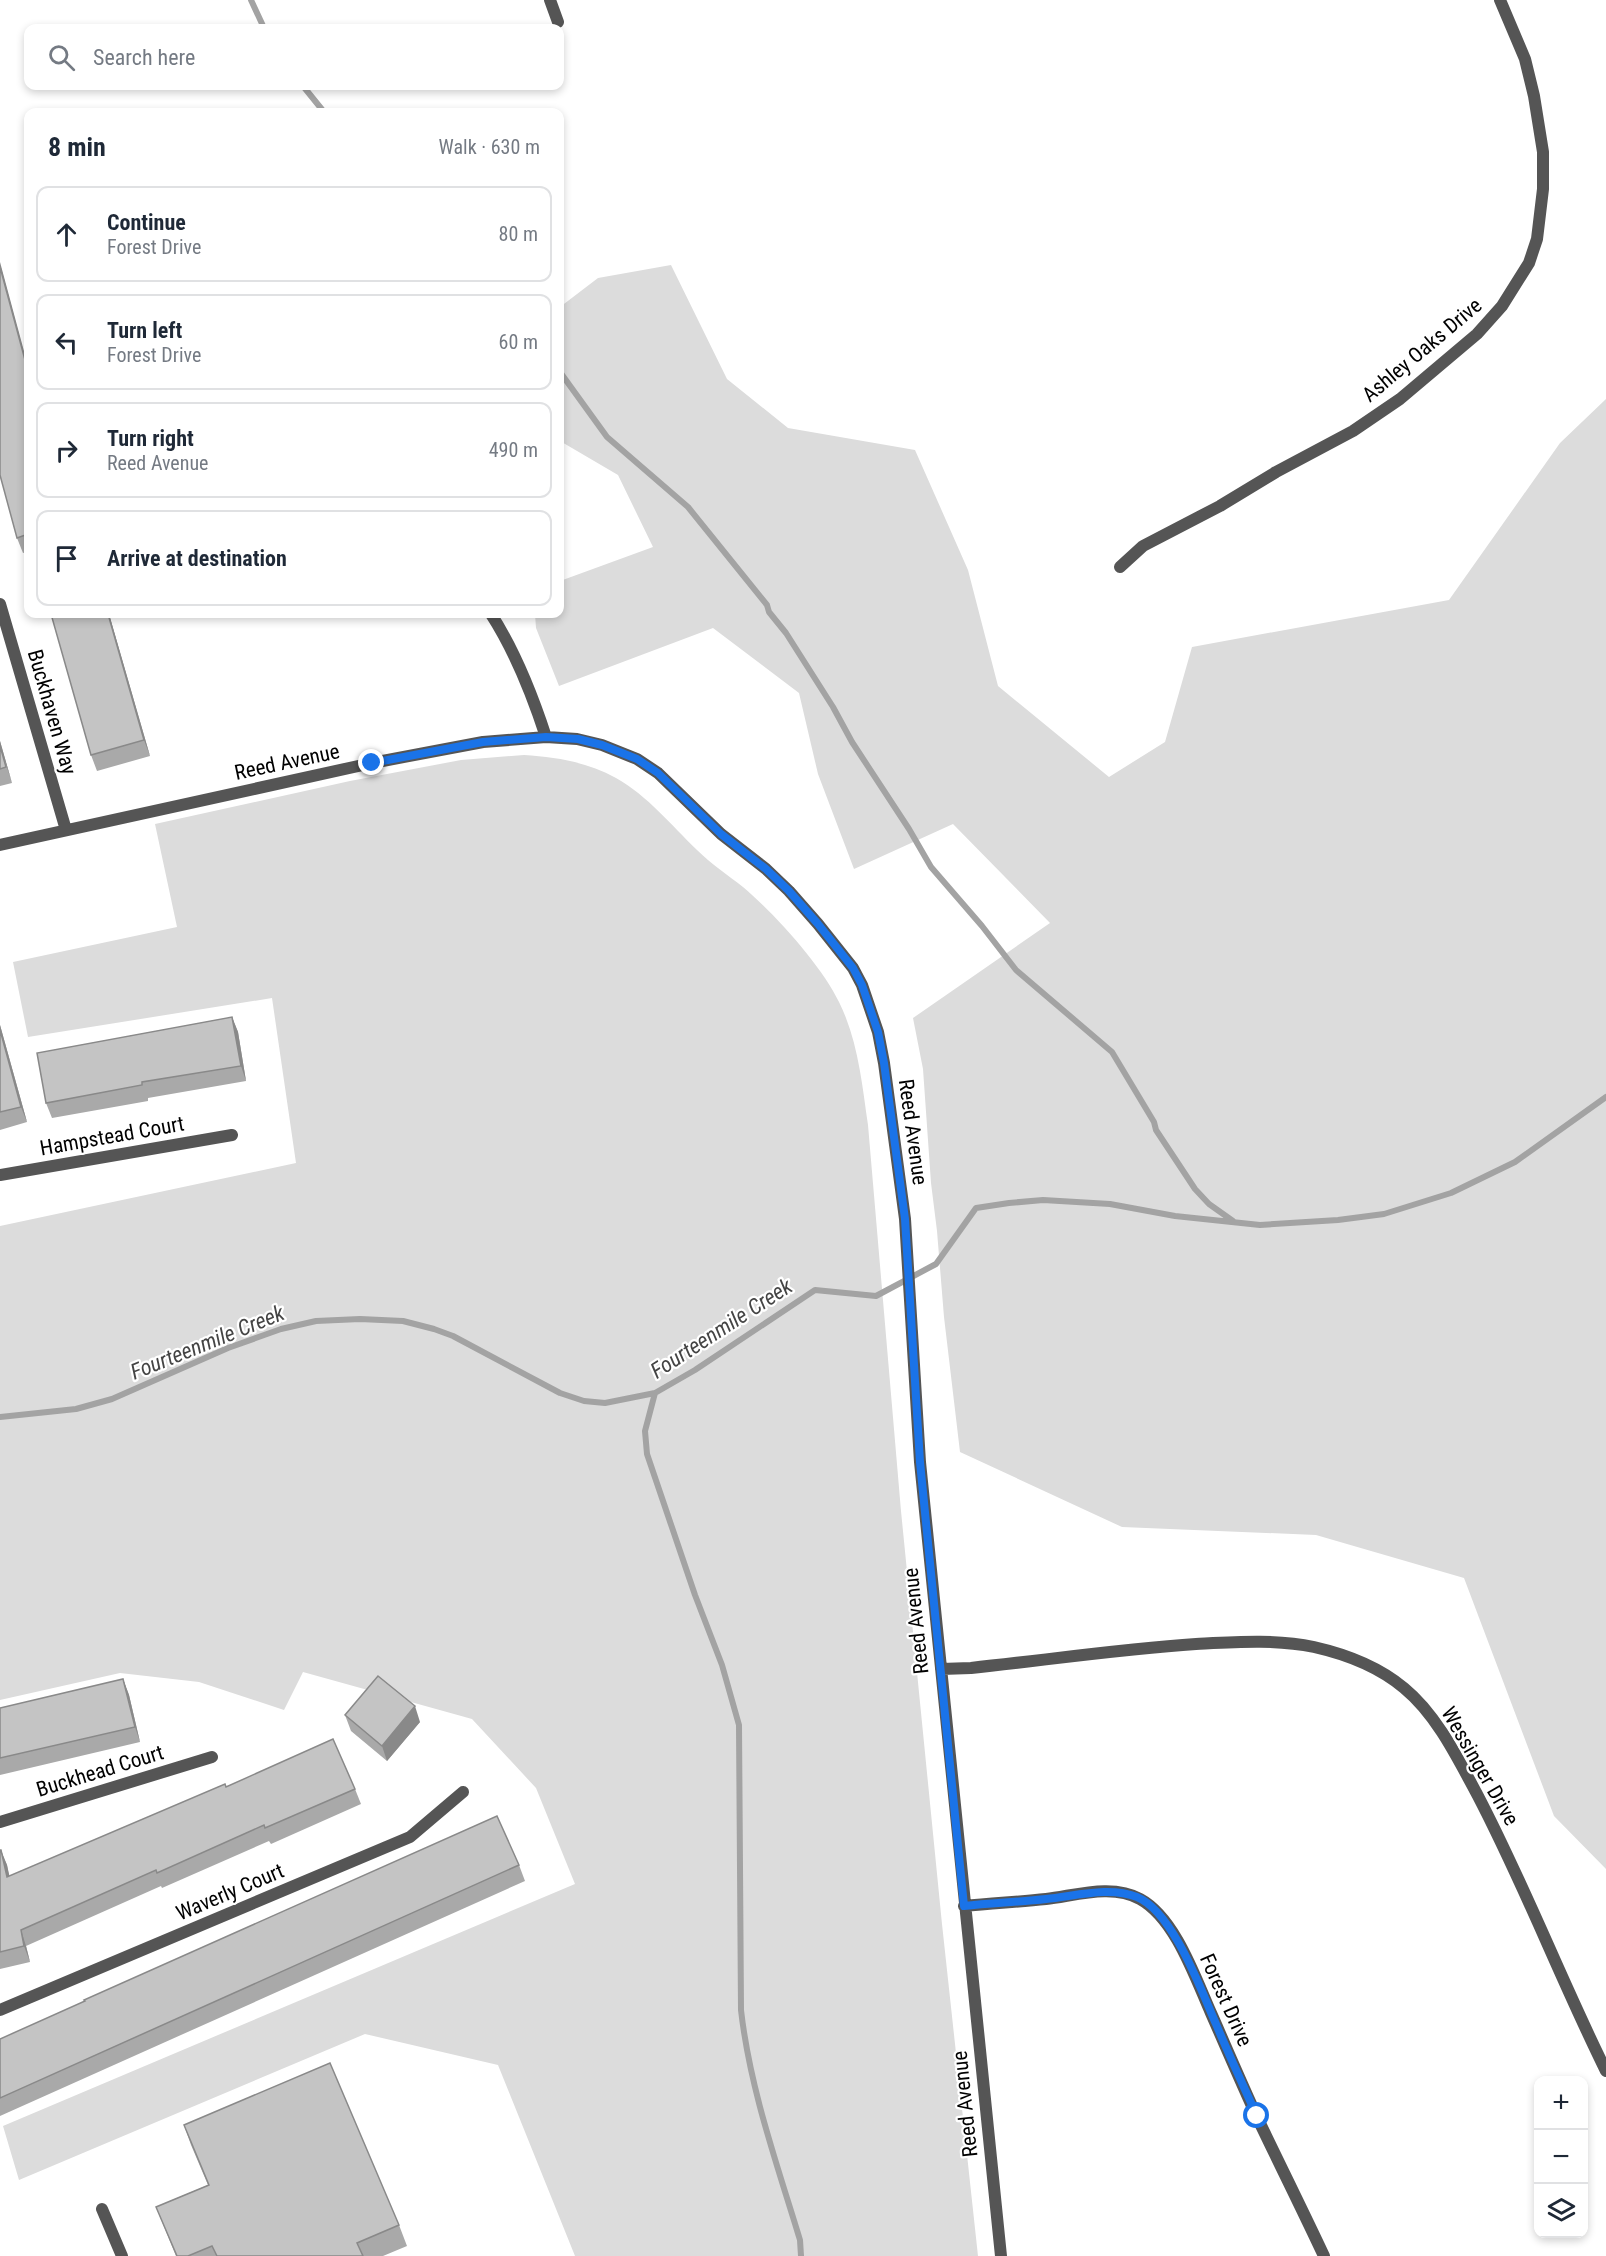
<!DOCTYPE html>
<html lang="en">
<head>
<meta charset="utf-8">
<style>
	:root { --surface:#fff; --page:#f2f2f3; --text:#1f2937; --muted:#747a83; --line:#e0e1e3 }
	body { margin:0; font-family:"Roboto Condensed",sans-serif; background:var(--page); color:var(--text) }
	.controls { position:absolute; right:18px; bottom:18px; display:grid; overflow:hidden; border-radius:12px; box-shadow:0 3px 9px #0003 }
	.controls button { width:54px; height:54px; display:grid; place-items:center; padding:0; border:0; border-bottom:2px solid var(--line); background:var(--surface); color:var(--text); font:30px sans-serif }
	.stop { position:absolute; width:18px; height:18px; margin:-14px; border:4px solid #1a73e8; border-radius:50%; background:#fff }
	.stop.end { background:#1a73e8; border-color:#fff; box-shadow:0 2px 6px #0008 }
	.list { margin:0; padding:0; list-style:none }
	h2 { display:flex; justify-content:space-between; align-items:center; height:78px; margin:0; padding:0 24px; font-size:26px }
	h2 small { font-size:20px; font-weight:400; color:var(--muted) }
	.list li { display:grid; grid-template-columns:39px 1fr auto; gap:18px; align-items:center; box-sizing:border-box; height:96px; margin:0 12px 12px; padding:0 12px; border:2px solid var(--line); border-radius:12px }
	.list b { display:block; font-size:22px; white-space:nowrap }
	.list p { margin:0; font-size:20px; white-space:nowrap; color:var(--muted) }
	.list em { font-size:20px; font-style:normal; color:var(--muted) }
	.icon { flex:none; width:33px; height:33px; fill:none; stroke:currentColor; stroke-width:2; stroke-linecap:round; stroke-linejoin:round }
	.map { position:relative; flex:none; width:1606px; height:2256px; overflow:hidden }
	.search { position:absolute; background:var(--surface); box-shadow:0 3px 9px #0003; left:24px; top:24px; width:540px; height:66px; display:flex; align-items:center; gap:15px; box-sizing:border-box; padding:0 21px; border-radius:12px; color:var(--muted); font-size:22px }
	.panel { position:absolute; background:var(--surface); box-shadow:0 3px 9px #0003; left:24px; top:108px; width:540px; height:510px; border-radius:12px }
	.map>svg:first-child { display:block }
	.green { fill:#dcdcdc }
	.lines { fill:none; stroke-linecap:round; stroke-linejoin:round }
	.stream { stroke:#a3a3a3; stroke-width:6 }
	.minor { stroke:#555; stroke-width:12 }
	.wall { fill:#a9a9a9 }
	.shaded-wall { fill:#898989 }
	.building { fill:#c4c4c4; stroke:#898989; stroke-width:1.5 }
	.route { stroke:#1a73e8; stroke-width:8 }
	.labels { text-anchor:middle; stroke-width:4.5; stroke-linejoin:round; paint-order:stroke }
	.street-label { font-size:21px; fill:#000; stroke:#fff }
	.water-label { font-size:22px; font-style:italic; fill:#444; stroke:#fff }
</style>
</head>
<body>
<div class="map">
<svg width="1606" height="2256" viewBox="0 0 1606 2256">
	<rect width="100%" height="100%" fill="#fff"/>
	<path class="green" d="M671 265 727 379 788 428 915 450 968 570 998 686 1109 777 1165 742 1192 647 1449 600 1560 443 1606 399V1869L1554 1816 1464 1578 1316 1535 1122 1527 960 1452 944 1317 937 1231 931 1183 923 1069 913 1018 1050 923 953 824 854 869 818 774 799 693 713 628 559 686 536 628 535 614H560V581L653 547 618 475 560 441V307L598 278Z
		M524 755C556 757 587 762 616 778 648 796 671 825 697 850 711 864 728 875 743 887 774 913 822 966 839 1002 858 1040 862 1084 868 1125L901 1511 942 1924 978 2256H575L498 2065 365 2034 19 2180 3 2126 575 1884 536 1788 472 1719 303 1672 284 1710 199 1682 120 1673 0 1700V1226L296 1163 272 998 28 1037 13 962 177 927 155 824 350 781 461 760Z"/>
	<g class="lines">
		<path class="stream" d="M251 0 264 28
			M303 86 324 112
			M560 372 607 437 688 507 767 605 769 612 786 633 833 707 852 742 909 829 931 867 982 926 1016 970 1112 1052 1154 1122 1156 1130 1195 1189 1209 1204 1233 1221
			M655 1393 645 1431 647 1454 695 1595 722 1665 739 1725 741 2010C750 2089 777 2164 800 2240L801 2256
			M0 1417 76 1409 112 1399 228 1348 281 1329 316 1321 360 1319 403 1321 434 1329 453 1336 560 1393 584 1401 605 1403 655 1393 695 1370 815 1290 876 1296 936 1264 976 1208 1009 1203 1043 1200 1110 1204 1175 1216 1260 1225 1338 1220 1384 1214 1451 1193 1515 1162 1606 1097"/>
		<path class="minor" d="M550 0 558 22
			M1120 567 1143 546 1220 506 1276 472 1353 431 1400 399 1477 334 1502 306 1529 263 1537 239 1543 189V152L1534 96 1525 59 1500 0
			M0 604 66 830
			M491 614C515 651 532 694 546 737
			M0 845 372 763 483 742 546 737 577 739 602 745 637 759 658 773 721 834 766 869 789 891 818 924 853 968 862 985 878 1032 884 1063 905 1219 920 1462 1001 2256
			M0 1175 232 1135
			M941 1669 971 1668C1046 1660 1121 1649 1196 1644 1235 1642 1276 1639 1314 1647 1345 1654 1379 1667 1404 1688 1437 1715 1458 1759 1478 1796 1525 1886 1561 1980 1606 2071
			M0 1822 212 1757
			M964 1906C991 1903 1018 1902 1046 1899 1074 1896 1112 1883 1140 1899 1175 1918 1195 1977 1211 2013 1226 2047 1241 2082 1257 2117 1279 2163 1302 2209 1324 2256
			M0 2010 410 1837 463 1792
			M102 2209 122 2256"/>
	</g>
	<path class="wall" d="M28 366V552L23 553 17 538Z
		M51 614H109L150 756 97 771 91 755Z
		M0 741 12 783 0 786Z
		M232 1017 238 1032 246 1081 148 1098V1101L52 1118 46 1103Z
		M0 1025 27 1122 0 1130Z
		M123 1679 129 1695 140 1742 0 1775V1708Z
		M345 1715 420 1722 387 1761 351 1731Z
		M226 1787 355 1789 361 1804 271 1844 269 1841 162 1888 161 1886 26 1946 30 1962 0 1969V1850L7 1865 9 1876Z
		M519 1865 525 1881 0 2116V2039Z
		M184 2125 399 2225 407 2246 383 2256H176L156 2207 208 2185 191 2145Z"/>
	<path class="shaded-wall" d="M0 262 28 366V371L0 267Z
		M108 614H109L150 756 144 740Z
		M0 741 12 783 0 746Z
		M232 1017 238 1032 246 1081 241 1066Z
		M0 1025 27 1122 21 1107 0 1030Z
		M123 1679 129 1695 140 1742 135 1727Z
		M415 1706 420 1722 387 1761 382 1746Z
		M1 1850 7 1865 13 1892 7 1877Z
		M21 1930 26 1946 30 1962 24 1946Z"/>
	<path class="building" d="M0 267 28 371V537V534L17 538 0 475Z
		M51 614H108L144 740 91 755Z
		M0 746 6 767 0 769Z
		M232 1017 241 1066 142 1082V1085L46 1103 37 1053Z
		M0 1030 21 1107 0 1112Z
		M378 1676 415 1706 382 1746 345 1715Z
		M123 1679 135 1727 0 1758V1708Z
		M333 1739 355 1789 265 1828 264 1825 157 1873 156 1870 21 1930 24 1946 0 1952V1850H1L7 1877 225 1784 226 1787Z
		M497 1816 519 1865 0 2098V2039L85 2001 84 2000Z
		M330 2063 399 2225 357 2243 363 2256H217L212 2246 188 2256H177L156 2207 209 2185 184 2125Z"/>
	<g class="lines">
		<path class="route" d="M372 763 483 742 546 737 578 739 602 745 637 759 658 773 721 834 766 869 789 891 818 924 853 968 862 985 878 1032 884 1063 905 1219 920 1462 964 1906C992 1903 1019 1902 1046 1899 1076 1896 1109 1886 1137 1897 1173 1912 1201 1990 1216 2024 1229 2055 1243 2085 1257 2116"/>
	</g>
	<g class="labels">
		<g class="street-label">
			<text transform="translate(1422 350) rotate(-40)" y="7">Ashley Oaks Drive</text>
			<text transform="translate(52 712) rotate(74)" y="7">Buckhaven Way</text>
			<text transform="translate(287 762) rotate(-12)" y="7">Reed Avenue</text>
			<text transform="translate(913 1132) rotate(82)" y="7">Reed Avenue</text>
			<text transform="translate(112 1136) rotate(-10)" y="7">Hampstead Court</text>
			<text transform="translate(916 1621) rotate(-96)" y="7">Reed Avenue</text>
			<text transform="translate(1480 1766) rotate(60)" y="7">Wessinger Drive</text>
			<text transform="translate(100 1771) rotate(-17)" y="7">Buckhead Court</text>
			<text transform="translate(230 1892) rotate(-23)" y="7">Waverly Court</text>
			<text transform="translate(1226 2000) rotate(66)" y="7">Forest Drive</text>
			<text transform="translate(965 2104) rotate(-96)" y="7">Reed Avenue</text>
		</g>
		<g class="water-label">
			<text transform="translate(721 1328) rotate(-33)" y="8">Fourteenmile Creek</text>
			<text transform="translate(207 1342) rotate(-22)" y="8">Fourteenmile Creek</text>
		</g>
	</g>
</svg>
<div class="controls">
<button>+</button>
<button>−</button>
<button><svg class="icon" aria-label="layers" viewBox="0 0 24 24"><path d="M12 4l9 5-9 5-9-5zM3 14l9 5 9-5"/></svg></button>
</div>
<div class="stop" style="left:1257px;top:2116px"></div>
<div class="stop end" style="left:372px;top:763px"></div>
<div class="search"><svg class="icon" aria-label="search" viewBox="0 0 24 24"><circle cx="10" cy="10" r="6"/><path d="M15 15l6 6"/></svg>Search here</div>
<section class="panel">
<h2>8 min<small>Walk · 630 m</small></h2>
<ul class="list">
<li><svg class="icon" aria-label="ahead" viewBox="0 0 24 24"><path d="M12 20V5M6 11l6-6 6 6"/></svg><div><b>Continue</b><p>Forest Drive</p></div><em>80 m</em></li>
<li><svg class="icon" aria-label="left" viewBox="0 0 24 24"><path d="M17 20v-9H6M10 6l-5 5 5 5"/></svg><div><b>Turn left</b><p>Forest Drive</p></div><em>60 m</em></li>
<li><svg class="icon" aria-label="right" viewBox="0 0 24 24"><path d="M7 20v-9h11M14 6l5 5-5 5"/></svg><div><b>Turn right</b><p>Reed Avenue</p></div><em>490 m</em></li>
<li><svg class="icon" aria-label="arrive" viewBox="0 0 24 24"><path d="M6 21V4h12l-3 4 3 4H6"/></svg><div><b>Arrive at destination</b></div></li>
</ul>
</section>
</div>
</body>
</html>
